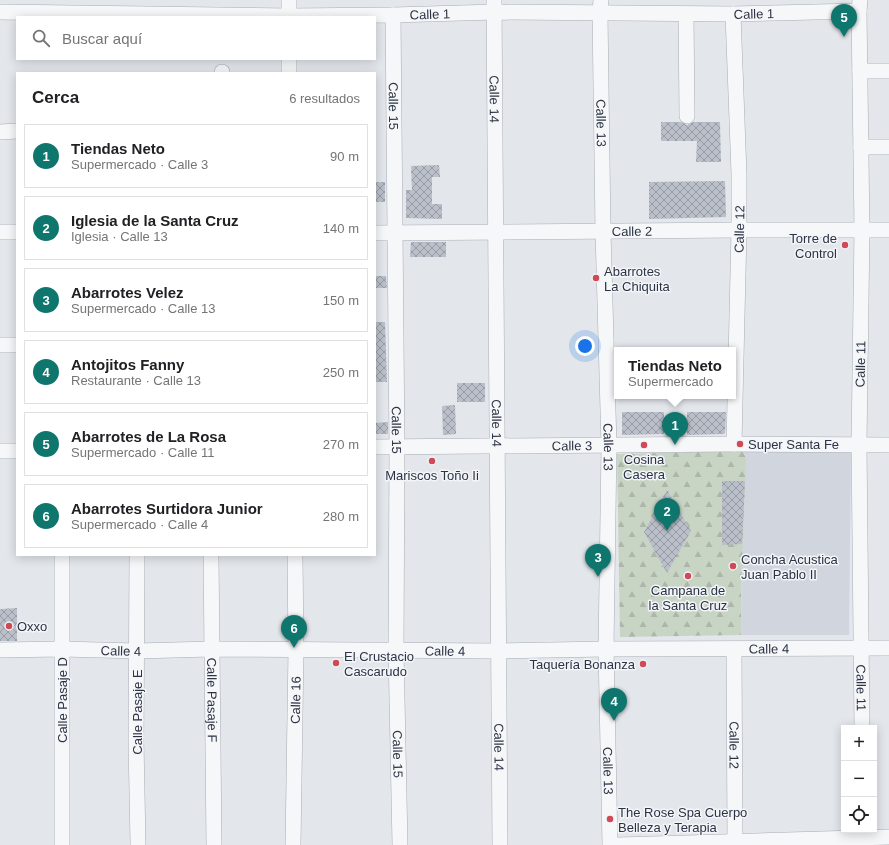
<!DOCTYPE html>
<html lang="es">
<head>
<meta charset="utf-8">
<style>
	:root { --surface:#fff; --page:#f6f6f6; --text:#202124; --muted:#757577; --line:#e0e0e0; --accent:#0f766e }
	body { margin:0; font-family:Helvetica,sans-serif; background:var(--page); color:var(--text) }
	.controls { position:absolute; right:12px; bottom:12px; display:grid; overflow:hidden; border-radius:0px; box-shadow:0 2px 10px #0003 }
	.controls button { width:36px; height:36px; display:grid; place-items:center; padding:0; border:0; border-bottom:1px solid var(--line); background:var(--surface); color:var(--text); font:20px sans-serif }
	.you { position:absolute; left:585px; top:346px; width:14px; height:14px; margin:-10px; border:3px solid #fff; border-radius:50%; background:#1a73e8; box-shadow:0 0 0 6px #1a73e833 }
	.badge { display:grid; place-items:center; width:26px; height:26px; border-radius:50%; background:var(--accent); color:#fff; font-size:13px; font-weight:700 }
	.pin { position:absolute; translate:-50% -33px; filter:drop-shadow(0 1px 2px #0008) }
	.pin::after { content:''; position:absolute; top:21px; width:14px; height:12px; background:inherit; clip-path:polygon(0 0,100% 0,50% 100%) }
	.popup { position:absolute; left:614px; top:347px; width:122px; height:52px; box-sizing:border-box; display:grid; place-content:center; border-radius:0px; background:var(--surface); filter:drop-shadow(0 1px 3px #0005); font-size:13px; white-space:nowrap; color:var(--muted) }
	.popup b { font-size:15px; color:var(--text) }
	.popup::after { content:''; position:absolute; left:50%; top:100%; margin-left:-8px; border:8px solid transparent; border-top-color:var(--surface) }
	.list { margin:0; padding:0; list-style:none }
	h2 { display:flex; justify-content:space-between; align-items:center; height:52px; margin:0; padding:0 16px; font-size:17px }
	h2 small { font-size:13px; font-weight:400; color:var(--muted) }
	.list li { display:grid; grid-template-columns:26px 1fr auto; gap:12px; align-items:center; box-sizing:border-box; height:64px; margin:0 8px 8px; padding:0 8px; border:1px solid var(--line); border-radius:0px }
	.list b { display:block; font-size:15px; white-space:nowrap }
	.list p { margin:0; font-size:13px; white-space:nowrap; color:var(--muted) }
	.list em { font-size:13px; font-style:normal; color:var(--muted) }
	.icon { flex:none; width:22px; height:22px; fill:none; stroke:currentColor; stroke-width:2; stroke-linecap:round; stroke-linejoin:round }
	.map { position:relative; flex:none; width:889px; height:845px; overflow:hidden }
	.search { position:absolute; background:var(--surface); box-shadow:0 2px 10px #0003; left:16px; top:16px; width:360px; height:44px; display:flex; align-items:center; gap:10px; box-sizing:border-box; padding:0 14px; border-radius:0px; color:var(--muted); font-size:15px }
	.panel { position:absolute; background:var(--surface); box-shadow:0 2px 10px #0003; left:16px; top:72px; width:360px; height:484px; border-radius:0px }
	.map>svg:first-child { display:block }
	.built { fill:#d1d5dd }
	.forest { fill:url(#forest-firs) }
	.building { fill:url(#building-cross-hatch) }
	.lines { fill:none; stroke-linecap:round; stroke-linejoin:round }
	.minor-casing { stroke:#a8adb6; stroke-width:16 }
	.minor { stroke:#f6f7f9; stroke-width:15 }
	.poi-dot { fill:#cf4957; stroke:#f3f5f8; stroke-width:1.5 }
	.labels { text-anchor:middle; stroke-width:3; stroke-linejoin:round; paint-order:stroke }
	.street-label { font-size:13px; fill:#2b3344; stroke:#f3f5f8 }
	.poi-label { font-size:13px; fill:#2b3344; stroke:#f3f5f8; text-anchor:start }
</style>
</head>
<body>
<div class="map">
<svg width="889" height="845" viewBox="0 0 889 845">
	<defs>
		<pattern id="forest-firs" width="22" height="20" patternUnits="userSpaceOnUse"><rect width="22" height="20" fill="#c8d5c4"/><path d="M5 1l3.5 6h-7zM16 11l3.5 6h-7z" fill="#acb7aa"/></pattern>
		<pattern id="building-cross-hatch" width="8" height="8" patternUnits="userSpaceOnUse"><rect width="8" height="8" fill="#babfc9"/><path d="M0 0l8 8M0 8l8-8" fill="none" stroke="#979ca5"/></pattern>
	</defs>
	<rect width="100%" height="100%" fill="#e3e6eb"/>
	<path class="built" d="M742 451H851L849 635H741Z"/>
	<path class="forest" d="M742 451 746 458 741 586V635L620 637 617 454Z"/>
	<path class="building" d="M661 122H681L687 125 693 122H720L721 162H696L697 141H661Z
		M439 165 440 177H432V204H442V219L406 218V190H412L411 166Z
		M725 181 726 217 649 219V182Z
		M375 182H385V202H375Z
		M411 242H446V257H410Z
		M375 276H386L387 288H375Z
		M375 322H385L387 382H375Z
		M457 383H485V402H457Z
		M455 405 456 434 443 435 442 406Z
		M622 412H664V434L622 435Z
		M687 412H726L725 433 724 434 687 435Z
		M388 422V434H375V423Z
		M722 481H745L742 544 722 545Z
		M667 490 691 531 667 573 644 532Z
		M17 608V641H0V609Z"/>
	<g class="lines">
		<defs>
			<g id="minor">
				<path d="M289 0V17"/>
				<path id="s1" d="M494 0 500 845"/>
				<path id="s2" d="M601 0 600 13 603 231 609 446 606 649 610 845"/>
				<path id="s3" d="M860 0 859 11 862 230 859 445 862 728"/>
				<path id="s4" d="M0 12 289 16 393 15 495 12 733 14 859 11"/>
				<path d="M686 14 687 116"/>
				<path d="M733 14 739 174V230L734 444"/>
				<path id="s5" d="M393 15 397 447 396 650 400 845"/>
				<path d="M860 71H889"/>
				<path d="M222 72V73"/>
				<path d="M289 73V59"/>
				<path d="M0 132 17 131"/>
				<path d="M861 147H889"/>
				<path d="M0 232H17"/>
				<path id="s6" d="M375 233 739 230H889"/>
				<path d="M0 345H17"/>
				<path id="s7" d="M375 447 734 444 889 445"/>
				<path d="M0 451H17"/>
				<path d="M137 555 136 741 138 845"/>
				<path id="s8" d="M211 555 214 845"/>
				<path id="s9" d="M734 649 735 841"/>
				<path id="s10" d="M0 650 62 649 137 651 211 649 498 651 606 649 889 648"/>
				<path d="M62 845V555"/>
				<path id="s11" d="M293 845 296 650 295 555"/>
				<path d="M618 845 889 837"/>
			</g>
		</defs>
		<use href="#minor" class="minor-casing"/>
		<use href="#minor" class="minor"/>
	</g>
	<g class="poi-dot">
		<circle cx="845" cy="245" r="4"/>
		<circle cx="596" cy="278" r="4"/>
		<circle cx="740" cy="444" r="4"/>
		<circle cx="644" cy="445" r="4"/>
		<circle cx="432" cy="461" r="4"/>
		<circle cx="733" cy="566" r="4"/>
		<circle cx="688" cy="576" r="4"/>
		<circle cx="9" cy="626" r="4"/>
		<circle cx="336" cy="663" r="4"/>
		<circle cx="643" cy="664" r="4"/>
		<circle cx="610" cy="819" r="4"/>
	</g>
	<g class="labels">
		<g class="street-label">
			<text dy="5" stroke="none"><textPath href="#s4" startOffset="430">Calle 1</textPath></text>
			<text dy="5" stroke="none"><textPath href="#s4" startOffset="754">Calle 1</textPath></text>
			<text dy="5" stroke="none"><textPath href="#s1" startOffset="99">Calle 14</textPath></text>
			<text dy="5" stroke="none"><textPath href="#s5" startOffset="91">Calle 15</textPath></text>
			<text dy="5" stroke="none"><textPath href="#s2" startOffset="123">Calle 13</textPath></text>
			<text transform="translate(739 229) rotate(-89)" y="5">Calle 12</text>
			<text dy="5" stroke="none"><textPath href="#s6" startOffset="257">Calle 2</textPath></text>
			<text transform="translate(860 364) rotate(-89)" y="5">Calle 11</text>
			<text dy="5" stroke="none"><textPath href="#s1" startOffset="423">Calle 14</textPath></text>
			<text dy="5" stroke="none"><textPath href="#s5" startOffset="415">Calle 15</textPath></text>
			<text dy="5" stroke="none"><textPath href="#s7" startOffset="197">Calle 3</textPath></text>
			<text dy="5" stroke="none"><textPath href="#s2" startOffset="447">Calle 13</textPath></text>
			<text dy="5" stroke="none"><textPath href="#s10" startOffset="769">Calle 4</textPath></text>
			<text dy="5" stroke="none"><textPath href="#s10" startOffset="121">Calle 4</textPath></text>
			<text dy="5" stroke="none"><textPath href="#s10" startOffset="445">Calle 4</textPath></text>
			<text dy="5" stroke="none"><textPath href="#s3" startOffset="688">Calle 11</textPath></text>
			<text transform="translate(62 700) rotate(-90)" y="5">Calle Pasaje D</text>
			<text dy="5" stroke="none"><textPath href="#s8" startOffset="145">Calle Pasaje F</textPath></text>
			<text dy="5" stroke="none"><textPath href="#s11" startOffset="145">Calle 16</textPath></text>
			<text transform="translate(137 712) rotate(-90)" y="5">Calle Pasaje E</text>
			<text dy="5" stroke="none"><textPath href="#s9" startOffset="96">Calle 12</textPath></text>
			<text dy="5" stroke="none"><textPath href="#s1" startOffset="747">Calle 14</textPath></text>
			<text dy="5" stroke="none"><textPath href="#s5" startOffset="739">Calle 15</textPath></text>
			<text dy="5" stroke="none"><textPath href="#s2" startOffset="771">Calle 13</textPath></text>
		</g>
		<g class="poi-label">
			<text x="837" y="243" text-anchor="end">Torre de<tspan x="837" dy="15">Control</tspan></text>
			<text x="604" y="276">Abarrotes<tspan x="604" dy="15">La Chiquita</tspan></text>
			<text x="748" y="449">Super Santa Fe</text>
			<text x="644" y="464" text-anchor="middle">Cosina<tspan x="644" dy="15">Casera</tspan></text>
			<text x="432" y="480" text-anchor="middle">Mariscos Toño Ii</text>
			<text x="741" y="564">Concha Acustica<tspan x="741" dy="15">Juan Pablo II</tspan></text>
			<text x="688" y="595" text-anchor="middle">Campana de<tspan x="688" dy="15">la Santa Cruz</tspan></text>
			<text x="17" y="631">Oxxo</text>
			<text x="344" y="661">El Crustacio<tspan x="344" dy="15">Cascarudo</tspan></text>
			<text x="635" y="669" text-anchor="end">Taquería Bonanza</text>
			<text x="618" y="817">The Rose Spa Cuerpo<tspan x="618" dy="15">Belleza y Terapia</tspan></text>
		</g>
	</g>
</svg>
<div class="controls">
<button>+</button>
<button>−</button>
<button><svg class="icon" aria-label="locate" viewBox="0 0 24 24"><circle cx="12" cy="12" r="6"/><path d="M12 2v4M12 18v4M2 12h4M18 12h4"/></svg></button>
</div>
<div class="you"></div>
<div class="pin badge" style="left:675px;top:445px">1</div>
<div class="popup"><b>Tiendas Neto</b>Supermercado</div>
<div class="pin badge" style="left:667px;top:531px">2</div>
<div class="pin badge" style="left:598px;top:577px">3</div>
<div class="pin badge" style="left:614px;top:721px">4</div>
<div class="pin badge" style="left:844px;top:37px">5</div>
<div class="pin badge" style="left:294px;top:648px">6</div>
<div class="search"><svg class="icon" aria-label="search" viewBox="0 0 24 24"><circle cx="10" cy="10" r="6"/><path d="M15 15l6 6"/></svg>Buscar aquí</div>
<section class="panel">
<h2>Cerca<small>6 resultados</small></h2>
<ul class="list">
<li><span class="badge">1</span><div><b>Tiendas Neto</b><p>Supermercado · Calle 3</p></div><em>90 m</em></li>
<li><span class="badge">2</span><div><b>Iglesia de la Santa Cruz</b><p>Iglesia · Calle 13</p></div><em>140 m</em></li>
<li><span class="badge">3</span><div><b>Abarrotes Velez</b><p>Supermercado · Calle 13</p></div><em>150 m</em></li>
<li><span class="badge">4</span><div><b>Antojitos Fanny</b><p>Restaurante · Calle 13</p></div><em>250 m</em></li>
<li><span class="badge">5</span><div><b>Abarrotes de La Rosa</b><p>Supermercado · Calle 11</p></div><em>270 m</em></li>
<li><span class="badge">6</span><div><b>Abarrotes Surtidora Junior</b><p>Supermercado · Calle 4</p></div><em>280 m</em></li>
</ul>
</section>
</div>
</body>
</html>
